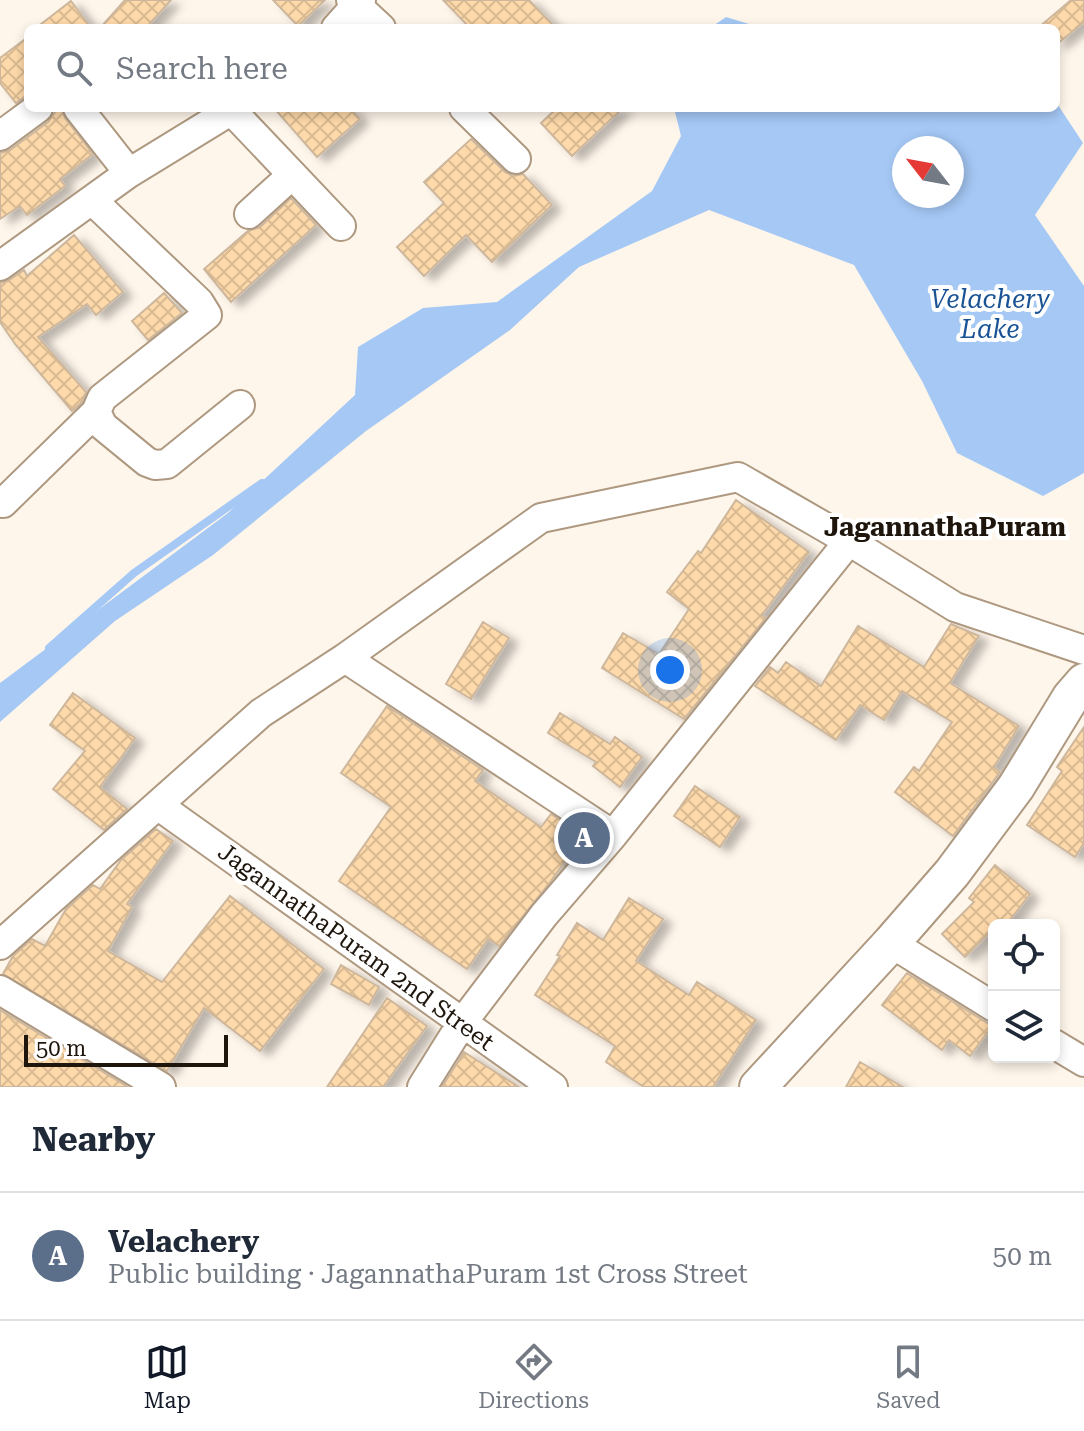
<!DOCTYPE html>
<html lang="en">
<head>
<meta charset="utf-8">
<style>
	:root { --surface:#fff; --page:#f6f6f7; --text:#1f2937; --muted:#747a83; --line:#e0e1e3; --accent:#111827 }
	body { margin:0; font-family:"Roboto Serif",serif; background:var(--page); color:var(--text) }
	.controls { position:absolute; right:24px; bottom:24px; display:grid; overflow:hidden; border-radius:12px; box-shadow:0 4px 12px #0003 }
	.controls button { width:72px; height:72px; display:grid; place-items:center; padding:0; border:0; border-bottom:2px solid var(--line); background:var(--surface); color:var(--text); font:40px sans-serif }
	.compass { position:absolute; left:892px; top:136px; width:72px; height:72px; border-radius:50%; background:var(--surface); box-shadow:0 4px 12px #0003; rotate:301deg }
	.scale { position:absolute; left:24px; bottom:20px; width:204px; box-sizing:border-box; padding-left:8px; border:4px solid #1e160d; border-top:0; font-size:22px; line-height:28px; white-space:nowrap; color:#1e160d; -webkit-text-stroke:6px #fff; paint-order:stroke }
	.you { position:absolute; left:670px; top:670px; width:28px; height:28px; margin:-20px; border:6px solid #fff; border-radius:50%; background:#1a73e8; box-shadow:0 0 0 12px #1a73e833 }
	.badge { display:grid; place-items:center; width:52px; height:52px; border-radius:50%; background:var(--accent); color:#fff; font-size:26px; font-weight:700 }
	.pin { position:absolute; translate:-50% -50%; border:4px solid #fff; box-shadow:0 2px 8px #0006 }
	.list { margin:0; padding:0; list-style:none }
	h2 { display:flex; justify-content:space-between; align-items:center; height:104px; margin:0; padding:0 32px; font-size:34px }
	h2 small { font-size:26px; font-weight:400; color:var(--muted) }
	.list li { display:grid; grid-template-columns:52px 1fr auto; gap:24px; align-items:center; box-sizing:border-box; height:128px; padding:0 32px; border-top:2px solid var(--line) }
	.list b { display:block; font-size:30px; white-space:nowrap }
	.list p { margin:0; font-size:26px; white-space:nowrap; color:var(--muted) }
	.list em { font-size:26px; font-style:normal; color:var(--muted) }
	.icon { flex:none; width:44px; height:44px; fill:none; stroke:currentColor; stroke-width:2; stroke-linecap:round; stroke-linejoin:round }
	.map { position:relative; flex:none; width:1084px; height:1087px; overflow:hidden }
	.search { position:absolute; background:var(--surface); box-shadow:0 4px 12px #0003; left:24px; right:24px; top:24px; height:88px; display:flex; align-items:center; gap:20px; box-sizing:border-box; padding:0 28px; border-radius:12px; color:var(--muted); font-size:30px }
	.sheet { height:232px; background:var(--surface) }
	nav { display:flex; justify-content:space-around; align-items:center; box-sizing:border-box; height:112px; border-top:2px solid var(--line); background:var(--surface); font-size:22px; color:var(--muted) }
	nav a { display:grid; justify-items:center; gap:4px }
	nav .on { color:var(--accent) }
	.map>svg:first-child { display:block }
	.water { fill:#a5c8f5; fill-rule:evenodd }
	.lines { fill:none; stroke-linecap:round; stroke-linejoin:round }
	.stream { stroke:#a5c8f5; stroke-width:8 }
	.building { fill:url(#building-cross-hatch); stroke:#cdb79d; stroke-width:2; filter:url(#shadow) }
	.minor-casing { stroke:#ae9980; stroke-width:32 }
	.tertiary-casing { stroke:#ae9980; stroke-width:40 }
	.minor { stroke:#fff; stroke-width:28 }
	.tertiary { stroke:#fff; stroke-width:36 }
	.labels { text-anchor:middle; stroke-width:8; stroke-linejoin:round; paint-order:stroke }
	.street-label { font-size:24px; fill:#1e160d; stroke:#fff }
	.water-label { font-size:26px; font-style:italic; fill:#195394; stroke:#fff }
	.neighbourhood-label { font-size:26px; font-weight:bold; fill:#1e160d; stroke:#fff }
</style>
</head>
<body>
<div class="map">
<svg width="1084" height="1087" viewBox="0 0 1084 1087">
	<defs>
		<pattern id="building-cross-hatch" width="8" height="8" patternUnits="userSpaceOnUse" patternTransform="scale(2)"><rect width="8" height="8" fill="#fed9aa"/><path d="M0 0l8 8M0 8l8-8" fill="none" stroke="#d9ba91"/></pattern>
		<filter id="shadow"><feDropShadow dx="9" dy="5" stdDeviation="4" flood-color="#0004"/></filter>
	</defs>
	<rect width="100%" height="100%" fill="#fff6eb"/>
	<path class="water" d="M726 17 762 28H710Z
		M1056 102 1083 143 1035 215 1084 286V473L1043 496 957 453 922 381 854 265 709 210 579 267 510 330 366 431 213 555 115 621 0 722V683L228 513 355 395 358 347 423 308 497 302 652 191 681 136 674 108H1056ZM952 148V196H904V148Z"/>
	<g class="lines">
		<path class="stream" d="M49 648 134 573 262 483"/>
	</g>
	<path class="building" d="M125 0H171L146 28H100Z
		M273 0H325L298 26Z
		M443 0H529L556 28H470Z
		M1071 0H1084V22L1056 45V28H1038Z
		M71 1 91 28H36Z
		M28 37V94L16 103 0 83V58Z
		M58 108H61L65 118 93 154 60 179 65 186 27 215 20 206 0 219V153L10 150 48 122Z
		M274 108H350L360 119 317 157Z
		M557 108H623L572 156 541 123Z
		M471 139 505 172 513 176 523 174 552 205 492 262 466 235 424 276 397 247 444 203 424 182Z
		M291 198 316 225 231 302 204 269 248 231 260 227Z
		M74 235 123 292 96 315 87 304 38 337 86 392 82 402 72 411 15 344 0 322V283L9 280 24 270 27 276Z
		M164 293 182 313 148 340 132 321Z
		M736 500 809 552 762 615 766 618 684 719 602 668 623 633 659 654 689 609 667 592 698 551 701 553Z
		M483 622 509 638 471 699 446 684Z
		M951 624 979 636 950 683 1019 726 994 767 1000 772 953 836 895 792 914 767 919 771 952 722 902 691 884 720 860 705 836 740 755 686 770 667 778 673 786 662 821 686 858 626 924 667Z
		M73 693 135 738 100 787 127 809 104 830 53 789 85 751 50 725Z
		M387 706 483 770 475 781 541 827 551 814 583 835 551 881 499 946 488 939 467 969 339 881 391 807 341 773Z
		M560 713 610 744 615 737 642 757 620 787 593 766 596 762 548 733Z
		M1084 727V843L1075 857 1027 825 1062 771 1057 767Z
		M695 786 740 817 720 847 674 816Z
		M156 829 173 841 127 904 132 907 108 951 162 982 230 896 324 969 260 1051 204 1008 167 1071 3 974 13 956 32 939 45 946 66 909 93 885 100 889 121 860Z
		M995 865 1030 894 1006 925H994V928L965 957 942 934 974 902 969 898Z
		M629 898 663 919 636 961 689 995 697 982 756 1020 713 1087H644L606 1062 615 1046 535 995 560 956 557 955 577 923 603 940Z
		M341 965 379 987 369 1005 331 984Z
		M907 973 992 1026 970 1056 949 1040 942 1050 882 1005Z
		M387 998 427 1026 383 1087H327Z
		M0 1010 128 1087H0Z
		M464 1052 519 1087H442Z
		M860 1062 903 1087H846Z"/>
	<g class="lines">
		<defs>
			<path id="minor" d="M351 0 381 28
				M336 28 361 0
				M78 108 129 173
				M464 108 516 159
				M231 110 341 226
				M0 136 38 108
				M92 200 199 302 207 315 102 398 96 412 103 426 147 462 155 465 167 464 240 405
				M249 214 292 175
				M0 266 129 173 235 108
				M3 503 96 412
				M345 658 613 835
				M159 806 553 1087
				M891 943 994 1007
				M0 945 261 713 345 658 541 518 738 477 849 541 955 607 1084 650
				M0 990 161 1087
				M1054 1044 1084 1062
				M422 1087 462 1023 544 915 613 835 849 541"/>
			<path id="tertiary" d="M758 1087 891 943 952 873 1016 787 1071 697 1084 682"/>
		</defs>
		<use href="#minor" class="minor-casing"/>
		<use href="#tertiary" class="tertiary-casing"/>
		<use href="#minor" class="minor"/>
		<use href="#tertiary" class="tertiary"/>
	</g>
	<g class="labels">
		<g class="street-label">
			<text transform="translate(356 947) rotate(36)" y="8">JagannathaPuram 2nd Street</text>
		</g>
		<g class="water-label">
			<text x="990" y="308">Velachery<tspan x="990" dy="30">Lake</tspan></text>
		</g>
		<g class="neighbourhood-label">
			<text x="945" y="536">JagannathaPuram</text>
		</g>
	</g>
</svg>
<div class="controls">
<button><svg class="icon" aria-label="locate" viewBox="0 0 24 24"><circle cx="12" cy="12" r="6"/><path d="M12 2v4M12 18v4M2 12h4M18 12h4"/></svg></button>
<button><svg class="icon" aria-label="layers" viewBox="0 0 24 24"><path d="M12 4l9 5-9 5-9-5zM3 14l9 5 9-5"/></svg></button>
</div>
<svg class="compass" viewBox="-18 -18 36 36"><path d="M0-13l5 13h-10z" fill="#e53935"/><path d="M0 13l5-13h-10z" fill="#747a83"/></svg>
<div class="scale">50 m</div>
<div class="you"></div>
<div class="pin badge" style="left:584px;top:838px;background:#5c6f8a">A</div>
<div class="search"><svg class="icon" aria-label="search" viewBox="0 0 24 24"><circle cx="10" cy="10" r="6"/><path d="M15 15l6 6"/></svg>Search here</div>
</div>
<section class="sheet">
<h2>Nearby<small></small></h2>
<ul class="list">
<li><span class="badge" style="background:#5c6f8a">A</span><div><b>Velachery</b><p>Public building · JagannathaPuram 1st Cross Street</p></div><em>50 m</em></li>
</ul>
</section>
<nav>
<a class="on"><svg class="icon" aria-label="map" viewBox="0 0 24 24"><path d="M3 6l6-2 6 2 6-2v14l-6 2-6-2-6 2zM9 4v14M15 6v14"/></svg>Map</a>
<a><svg class="icon" aria-label="directions" viewBox="0 0 24 24"><path d="M12 3l9 9-9 9-9-9zM9 14v-3h6M13 9l2 2-2 2"/></svg>Directions</a>
<a><svg class="icon" aria-label="saved" viewBox="0 0 24 24"><path d="M7 4h10v16l-5-4-5 4z"/></svg>Saved</a>
</nav>
</body>
</html>
